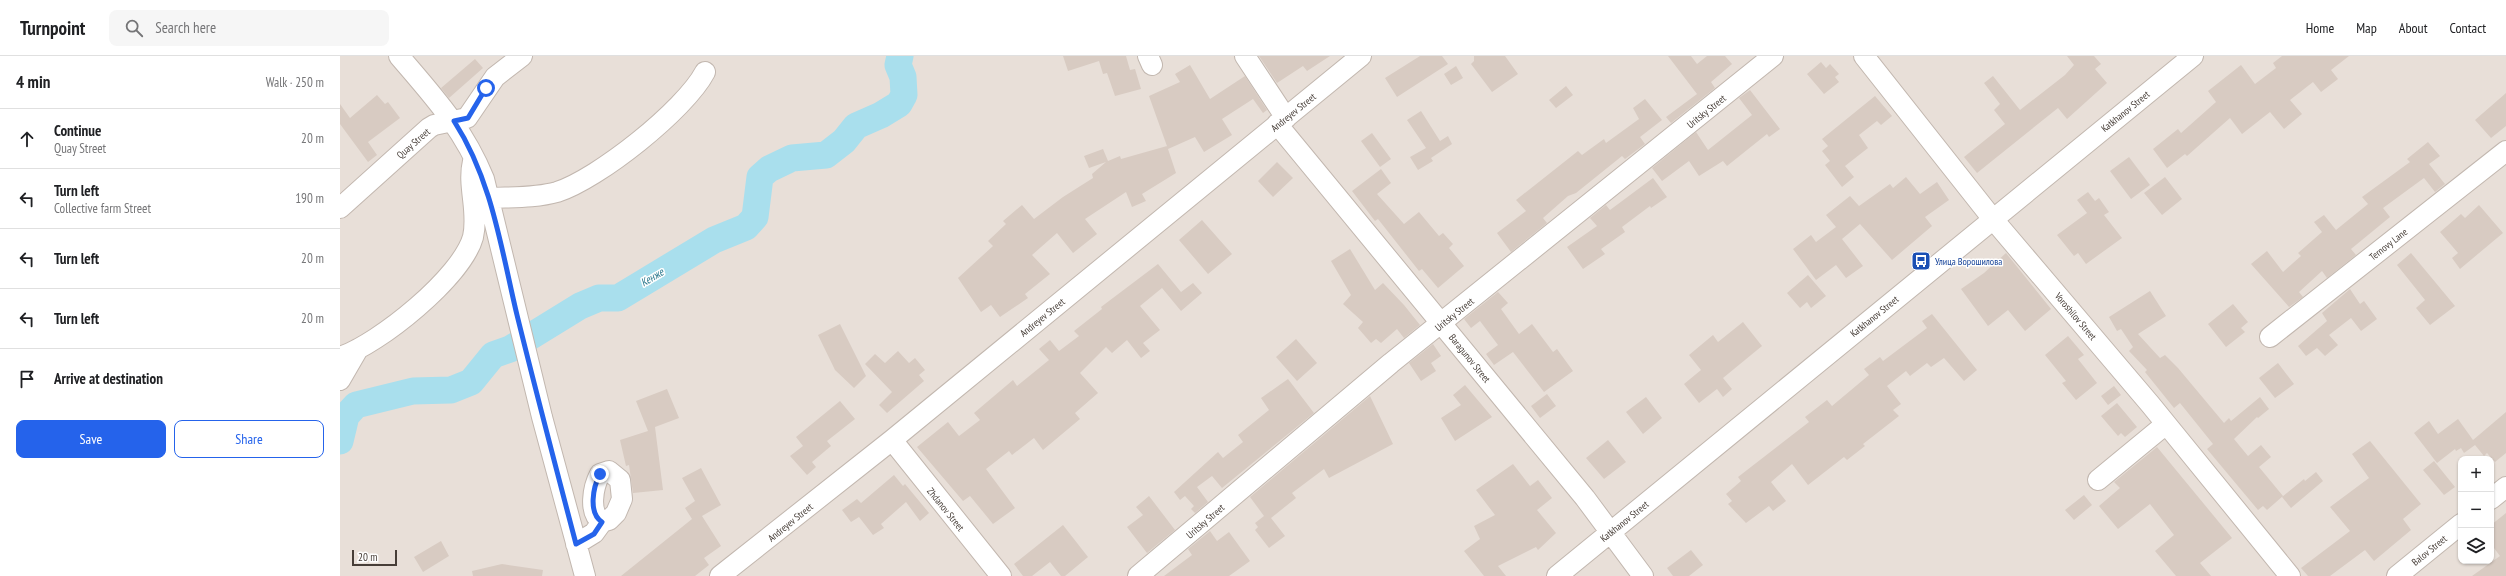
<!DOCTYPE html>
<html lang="en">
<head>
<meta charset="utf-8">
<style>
	:root { --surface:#fff; --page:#f6f6f6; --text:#202124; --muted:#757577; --line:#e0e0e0; --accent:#2563eb }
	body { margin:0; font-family:"PT Sans Narrow",sans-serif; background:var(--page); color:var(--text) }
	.controls { position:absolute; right:12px; bottom:12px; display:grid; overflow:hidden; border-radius:8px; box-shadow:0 1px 3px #0004 }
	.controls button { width:36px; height:36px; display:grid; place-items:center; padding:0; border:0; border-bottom:1px solid var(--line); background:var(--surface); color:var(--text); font:20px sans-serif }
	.scale { position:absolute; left:12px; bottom:10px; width:45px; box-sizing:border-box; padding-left:4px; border:2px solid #473e38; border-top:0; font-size:11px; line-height:14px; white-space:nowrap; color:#473e38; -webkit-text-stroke:3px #fff; paint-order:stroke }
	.stop { position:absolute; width:12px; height:12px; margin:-9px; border:3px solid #2563eb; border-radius:50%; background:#fff }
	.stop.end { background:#2563eb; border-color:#fff; box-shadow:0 1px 4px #0008 }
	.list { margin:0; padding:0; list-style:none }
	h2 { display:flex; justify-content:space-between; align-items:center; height:52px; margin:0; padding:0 16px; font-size:17px }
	h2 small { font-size:13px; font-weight:400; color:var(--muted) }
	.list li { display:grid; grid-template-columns:26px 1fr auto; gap:12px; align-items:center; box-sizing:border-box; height:60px; padding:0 16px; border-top:1px solid var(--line) }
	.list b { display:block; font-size:15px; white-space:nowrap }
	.list p { margin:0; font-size:13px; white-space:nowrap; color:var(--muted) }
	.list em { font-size:13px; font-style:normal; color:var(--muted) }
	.actions { display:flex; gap:8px; padding:12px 16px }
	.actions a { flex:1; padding:9px 0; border:1px solid var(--accent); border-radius:8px; text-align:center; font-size:14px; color:var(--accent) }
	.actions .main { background:var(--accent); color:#fff }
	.icon { flex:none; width:22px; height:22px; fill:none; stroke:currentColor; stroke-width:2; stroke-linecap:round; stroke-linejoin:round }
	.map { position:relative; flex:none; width:2166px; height:520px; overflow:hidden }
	header { display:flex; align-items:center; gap:24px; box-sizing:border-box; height:56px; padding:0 20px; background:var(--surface); border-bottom:1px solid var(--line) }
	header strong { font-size:19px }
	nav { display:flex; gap:22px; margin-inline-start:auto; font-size:14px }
	.search { width:280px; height:36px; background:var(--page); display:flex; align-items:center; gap:10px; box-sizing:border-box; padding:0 14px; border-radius:8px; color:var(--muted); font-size:15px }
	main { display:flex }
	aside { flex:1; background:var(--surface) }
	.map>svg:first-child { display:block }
	.residential { fill:#e8dfd8; fill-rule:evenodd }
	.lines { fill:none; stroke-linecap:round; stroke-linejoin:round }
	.river { stroke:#a9dfed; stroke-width:27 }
	.building { fill:#d8cbc2 }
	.minor-casing { stroke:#c2b7af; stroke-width:22 }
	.minor { stroke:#fff; stroke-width:20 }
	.route { stroke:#2563eb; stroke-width:5 }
	.labels { text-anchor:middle; stroke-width:3; stroke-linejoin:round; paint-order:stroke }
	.street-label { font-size:10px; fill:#473e38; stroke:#fff }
	.transit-label { font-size:10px; fill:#164399; stroke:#fff; text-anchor:start }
	.water-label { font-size:11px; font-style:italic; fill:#2f7b8f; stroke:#fff }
</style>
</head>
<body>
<header>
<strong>Turnpoint</strong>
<div class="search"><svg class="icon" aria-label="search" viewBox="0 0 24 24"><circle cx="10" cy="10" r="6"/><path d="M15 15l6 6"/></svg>Search here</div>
<nav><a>Home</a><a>Map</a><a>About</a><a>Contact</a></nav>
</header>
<main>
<aside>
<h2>4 min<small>Walk · 250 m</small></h2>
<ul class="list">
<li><svg class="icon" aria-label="ahead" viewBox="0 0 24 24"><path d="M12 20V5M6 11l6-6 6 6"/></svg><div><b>Continue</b><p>Quay Street</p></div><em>20 m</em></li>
<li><svg class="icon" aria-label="left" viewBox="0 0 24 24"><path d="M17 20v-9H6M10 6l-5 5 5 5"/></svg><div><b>Turn left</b><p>Collective farm Street</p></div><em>190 m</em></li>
<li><svg class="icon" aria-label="left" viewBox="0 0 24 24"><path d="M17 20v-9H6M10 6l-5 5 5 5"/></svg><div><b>Turn left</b></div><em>20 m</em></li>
<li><svg class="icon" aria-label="left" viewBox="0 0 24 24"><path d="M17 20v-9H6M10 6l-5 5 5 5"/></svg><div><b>Turn left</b></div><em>20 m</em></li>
<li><svg class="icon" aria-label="arrive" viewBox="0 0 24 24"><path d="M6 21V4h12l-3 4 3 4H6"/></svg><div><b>Arrive at destination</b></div></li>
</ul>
<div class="actions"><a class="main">Save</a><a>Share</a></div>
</aside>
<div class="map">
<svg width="2166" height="520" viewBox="0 0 2166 520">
	<rect width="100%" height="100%" fill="#f4efea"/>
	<path class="residential" d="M0 0H2166V520H0ZM2121 403H2151V505H2121Z"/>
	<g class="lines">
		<path class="river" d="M0 385 6 360 16 349 73 335 111 334 131 326 153 299 170 293 240 250 259 242H278L374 184 406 171 415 161 420 121 429 113 452 102 486 99 504 85 516 70 541 59 559 48 564 39 563 21 558 9 560 0"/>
	</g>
	<path class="building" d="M723 0H786L790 14 795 13 801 33 775 40 767 17 763 18 759 5 728 15Z
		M919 0H990L967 15 963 10 937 27Z
		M1080 0H1102L1108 8 1057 41 1045 22Z
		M1134 0H1165L1178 18 1152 36 1131 8 1134 5Z
		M1328 0H1351L1357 8 1367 0H1385L1392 8 1371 26 1375 32 1331 67 1326 61 1357 38Z
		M1727 0H1754L1761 8 1755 13 1767 27 1727 63 1718 52 1637 117 1624 101 1665 68 1654 54 1660 48 1644 27 1653 20 1680 54 1725 19 1734 9Z
		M1942 0H2009L1991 14 1998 23 1981 36 1973 26 1950 44 1962 58 1944 73 1930 56 1902 78 1890 62 1847 100 1845 98 1827 112 1813 93 1838 73 1841 77 1876 46 1868 35 1901 9 1915 28 1936 12 1933 7Z
		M135 3 143 12 109 42 101 32Z
		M1481 6 1486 12 1490 8 1499 18 1495 21 1499 26 1484 38 1467 18Z
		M850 9 870 43 905 20 927 54 923 57 913 43 882 63 892 79 864 96 855 81 828 93 809 40 840 26 835 18Z
		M1116 10 1123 22 1111 29 1104 18Z
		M1226 30 1233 39 1216 52 1209 44Z
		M1410 34 1440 73 1429 81 1427 78 1387 110 1383 105 1359 120 1349 105 1322 125 1312 112 1356 76 1368 94 1412 59 1399 42Z
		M2166 37V70L2151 82 2135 64Z
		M37 39 45 48 48 46 60 62 28 86 37 99 28 106 0 68V48L10 62Z
		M1535 40 1552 60 1541 69 1537 65 1519 79 1528 92 1505 110 1514 121 1502 131 1485 109 1490 105 1482 95 1488 90 1482 83Z
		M1305 43 1322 64 1300 81 1305 88 1285 103 1282 100 1236 137 1228 140 1203 162 1207 167 1171 196 1157 177 1186 155 1176 144 1238 95 1242 99 1264 83 1266 87 1299 63 1293 52Z
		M1081 55 1100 85 1108 80 1112 88 1091 102 1093 105 1078 114 1070 101 1086 92 1067 64Z
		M1032 77 1051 103 1040 111 1021 85Z
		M2088 86 2100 100 2089 108 2105 128 2095 136 2084 122 2043 152 2050 161 2011 193 2016 199 1987 222 1982 215 1959 236 1963 241 1949 251 1911 208 1927 195 1943 216 1961 200 1958 197 1982 176 1974 166 1984 159 1996 174 2028 148 2022 141 2070 106 2067 103Z
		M827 90 836 117 802 138 806 145 792 151 786 136 745 163 757 178 733 197 717 177 692 199 710 218 685 238 688 242 660 261 651 249 641 256 618 222 653 190 648 185 666 168 663 165 682 149 694 163 723 141 753 122 752 118 766 106 749 112 744 100 763 93 768 105 780 100 781 103Z
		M1789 101 1810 129 1791 143 1770 115Z
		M937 106 953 122 933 141 918 125Z
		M1041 113 1051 127 1037 138 1064 168 1079 156 1099 180 1103 177 1113 188 1109 192 1124 210 1098 232 1082 213 1079 215 1038 163 1035 165 1012 135Z
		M1566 121 1580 138 1597 126 1609 144 1585 161 1592 170 1552 204 1520 168 1502 183 1523 210 1506 222 1496 209 1476 224 1453 193 1471 179 1476 186 1496 171 1486 159 1510 140 1519 150 1550 128 1553 132Z
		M1825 121 1842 143 1822 159 1804 137Z
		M1313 122 1327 141 1311 152 1310 150 1282 171 1285 176 1261 193 1265 198 1243 213 1227 191 1257 170 1250 162 1266 149 1270 154Z
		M1748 136 1755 145 1759 142 1769 156 1764 159 1782 182 1746 208 1738 197 1734 200 1717 179 1747 157 1737 144Z
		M2139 149 2163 177 2120 213 2112 202 2118 197 2100 176 2121 158 2125 162Z
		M862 164 892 198 868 218 839 184Z
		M1010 193 1035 234 1043 227 1064 249 1080 269 1064 282 1057 273 1041 287 1036 283 1031 287 1018 272 1023 266 1003 248 1011 239 991 205Z
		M1666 197 1711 253 1685 275 1668 254 1648 270 1621 233 1644 217Z
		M2071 197 2115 250 2090 269 2076 252 2085 244 2057 209Z
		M818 208 841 236 853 227 862 237 841 255 822 232 800 250 820 274 803 287 810 295 801 302 787 284 772 297 766 291 740 317 758 337 735 357 740 363 703 394 694 382 672 399 669 395 646 413 675 452 653 468 630 440 623 445 577 391 608 366 619 380 640 364 634 357 673 324 677 330 709 304 699 293 710 284 719 295 739 280 734 275 762 253 761 251Z
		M1468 219 1486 240 1471 252 1467 246 1460 252 1447 237Z
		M2010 233 2020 248 2024 245 2037 263 2021 275 2011 262 1989 279 1998 289 1985 300 1977 292 1966 300 1958 290 1987 265 1982 257Z
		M1810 235 1826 260 1798 278 1820 302 1825 299 1838 312 1884 367 1889 362 1891 365 1920 341 1929 353 1918 362 1917 361 1894 383 1908 400 1921 389 1931 401 1919 411 1943 440 1927 454 1923 450 1918 454 1867 393 1873 388 1840 347 1834 352 1805 316 1807 314 1789 295 1793 291 1781 273 1777 275 1769 261Z
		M1158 236 1168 247 1161 253 1179 278 1192 268 1213 296 1217 293 1233 315 1204 336 1173 296 1154 309 1146 298 1158 289 1140 265 1131 272 1124 263Z
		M1893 248 1908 266 1901 272 1905 276 1886 291 1868 268Z
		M1592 258 1637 314 1624 325 1604 302 1591 311 1587 307 1570 320 1566 315 1547 330 1561 348 1553 354 1559 360 1523 388 1525 390 1507 404 1504 401 1468 429 1452 408 1431 426 1446 445 1433 455 1429 450 1406 467 1388 448 1392 445 1386 438 1401 425 1398 421 1469 366 1465 361 1487 344 1492 350 1529 319 1524 313 1540 301 1543 305 1587 272 1582 265Z
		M1403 266 1422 290 1383 322 1392 333 1383 341 1377 333 1359 347 1344 328 1361 314 1349 299 1373 279 1378 286Z
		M500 268 526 320 514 332 495 314 478 279Z
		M1728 280 1744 299 1738 303 1757 327 1736 344 1722 327 1726 325 1705 299Z
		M956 283 977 307 957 325 936 301Z
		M1093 288 1101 300 1091 307 1096 315 1081 325 1069 307Z
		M558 295 569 307 575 302 585 314 579 319 584 325 547 357 539 349 552 336 525 308 535 298 545 307Z
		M1938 307 1954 328 1935 342 1919 322Z
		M948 323 974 357 882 432 872 420 857 431 868 446 855 457 851 453 854 450 845 440 840 444 834 436 878 396 883 402 903 386 898 379 929 354 921 342Z
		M1125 329 1152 361 1115 385 1101 362 1121 349 1113 339Z
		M1774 330 1781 339 1768 349 1761 340Z
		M327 333 339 362 315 371 323 434 293 437 289 409 286 410 280 384 308 375 296 345Z
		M1207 338 1216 350 1200 362 1191 350Z
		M1030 340 1053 388 989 422 984 413 952 437 956 442 931 462 945 480 929 492 915 474 918 471 915 467 924 460 910 441Z
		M1306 341 1322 362 1303 378 1286 356Z
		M500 345 515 363 487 385 491 390 472 406 476 411 467 419 450 400 463 390 456 381Z
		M1777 347 1797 371 1785 381 1781 377 1778 380 1761 360Z
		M2166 356V397L2155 406 2147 397 2144 400 2135 389 2124 397 2121 392 2116 395 2115 393 2097 407 2074 377 2089 365 2098 378 2118 363 2133 384Z
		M1268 384 1286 406 1264 423 1246 402Z
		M2030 385 2081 448 2063 463 2071 474 2034 505 2025 494 1990 520H1968L1961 512 2010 475 1990 451 2029 422 2012 398Z
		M1817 391 1892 482 1860 507 1871 520H1836L1815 495 1834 479 1810 448 1778 473 1759 450 1780 432 1774 426Z
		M2094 405 2115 431 2104 439 2083 414Z
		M1173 408 1190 430 1198 424 1212 442 1197 454 1216 477 1198 494 1196 491 1158 510 1166 520H1144L1124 495 1140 483 1134 470 1155 459 1136 434Z
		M361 412 381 449 362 460 381 490 364 502 369 509 355 520H281L352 463 345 452 355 445 342 422Z
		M1976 416 1983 425 1951 452 1942 441 1964 423 1965 425Z
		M554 419 563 430 565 428 589 457 580 465 566 446 541 468 544 472 533 479 519 461 511 466 502 454 517 443 521 447Z
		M1744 439 1752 449 1734 464 1725 454Z
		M809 440 835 474 807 497 787 471 803 459 796 451Z
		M2166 457V520H2132L2160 500 2151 488V469Z
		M723 469 748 501 725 520H721L710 506 692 520H683L674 508Z
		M870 475 877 485 889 476 910 505 889 520H824L852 499 848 493Z
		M101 485 109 500 83 516 74 501Z
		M1351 494 1363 509 1349 520H1333L1327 512Z
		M162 508 203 514 202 520H133L132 515Z"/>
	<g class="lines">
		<defs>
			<path id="minor" d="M59 0C94 41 123 72 144 123L202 361 245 520
				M808 0 812 9
				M905 0 946 62
				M1524 0 1652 162 1810 348 1950 520
				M937 68 1245 442 1303 520
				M150 142C172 141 196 142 217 136 258 123 345 54 365 16
				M0 152 89 72 94 69 127 62 155 21 182 0
				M1930 281 2166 95
				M0 301C39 288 122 221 133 181 139 155 127 130 133 105
				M0 324 18 293
				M552 384 661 520
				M1758 424 1826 368
				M2151 443 2166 431
				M236 488 254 477 262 466 269 464 276 457 282 443 280 424 269 415 260 418C253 431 248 457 262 466
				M380 520 552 384 1021 0
				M798 520 1051 307 1433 0
				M1217 520 1853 0
				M2057 520 2121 468"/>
		</defs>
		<use href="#minor" class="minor-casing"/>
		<use href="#minor" class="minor"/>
	</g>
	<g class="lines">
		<path class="route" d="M146 32 128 62 114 65C152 124 161 192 177 259 196 336 216 412 236 488L254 478 262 466C248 457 253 431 260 418"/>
	</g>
	<defs>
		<symbol id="bus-square" viewBox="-11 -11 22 22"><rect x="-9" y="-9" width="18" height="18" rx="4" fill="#1a4fb4" stroke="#fff"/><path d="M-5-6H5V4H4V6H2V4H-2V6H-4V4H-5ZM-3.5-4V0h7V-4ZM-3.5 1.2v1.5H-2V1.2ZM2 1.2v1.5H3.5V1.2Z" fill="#fff"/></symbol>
	</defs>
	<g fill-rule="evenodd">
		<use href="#bus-square" x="1570" y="194" width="22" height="22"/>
	</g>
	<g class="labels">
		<g class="street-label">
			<text transform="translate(1366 55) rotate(-39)" y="4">Uritsky Street</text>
			<text transform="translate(1785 55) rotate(-39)" y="4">Katkhanov Street</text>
			<text transform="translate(953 56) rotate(-39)" y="4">Andreyev Street</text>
			<text transform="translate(73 87) rotate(-41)" y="4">Quay Street</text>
			<text transform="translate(2048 188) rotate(-38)" y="4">Ternovy Lane</text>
			<text transform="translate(1114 258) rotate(-39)" y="4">Uritsky Street</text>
			<text transform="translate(1534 260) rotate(-39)" y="4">Katkhanov Street</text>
			<text transform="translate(1736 260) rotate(50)" y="4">Voroshilov Street</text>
			<text transform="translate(702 261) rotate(-39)" y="4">Andreyev Street</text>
			<text transform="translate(1130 302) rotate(51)" y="4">Baragunov Street</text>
			<text transform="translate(606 453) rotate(51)" y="4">Zhdanov Street</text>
			<text transform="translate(865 465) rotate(-41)" y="4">Uritsky Street</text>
			<text transform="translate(1284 465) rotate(-39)" y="4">Katkhanov Street</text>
			<text transform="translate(450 466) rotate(-39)" y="4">Andreyev Street</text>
			<text transform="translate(2089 494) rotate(-39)" y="4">Balov Street</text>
		</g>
		<g class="transit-label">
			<text x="1595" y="209">Улица Ворошилова</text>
		</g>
		<g class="water-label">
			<text transform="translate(312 221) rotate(-31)" y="4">Кенже</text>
		</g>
	</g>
</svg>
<div class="controls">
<button>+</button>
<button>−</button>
<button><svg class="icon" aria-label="layers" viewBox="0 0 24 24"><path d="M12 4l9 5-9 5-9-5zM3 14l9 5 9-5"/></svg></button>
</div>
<div class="scale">20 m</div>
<div class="stop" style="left:146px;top:32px"></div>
<div class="stop end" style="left:260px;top:418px"></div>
</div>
</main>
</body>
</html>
